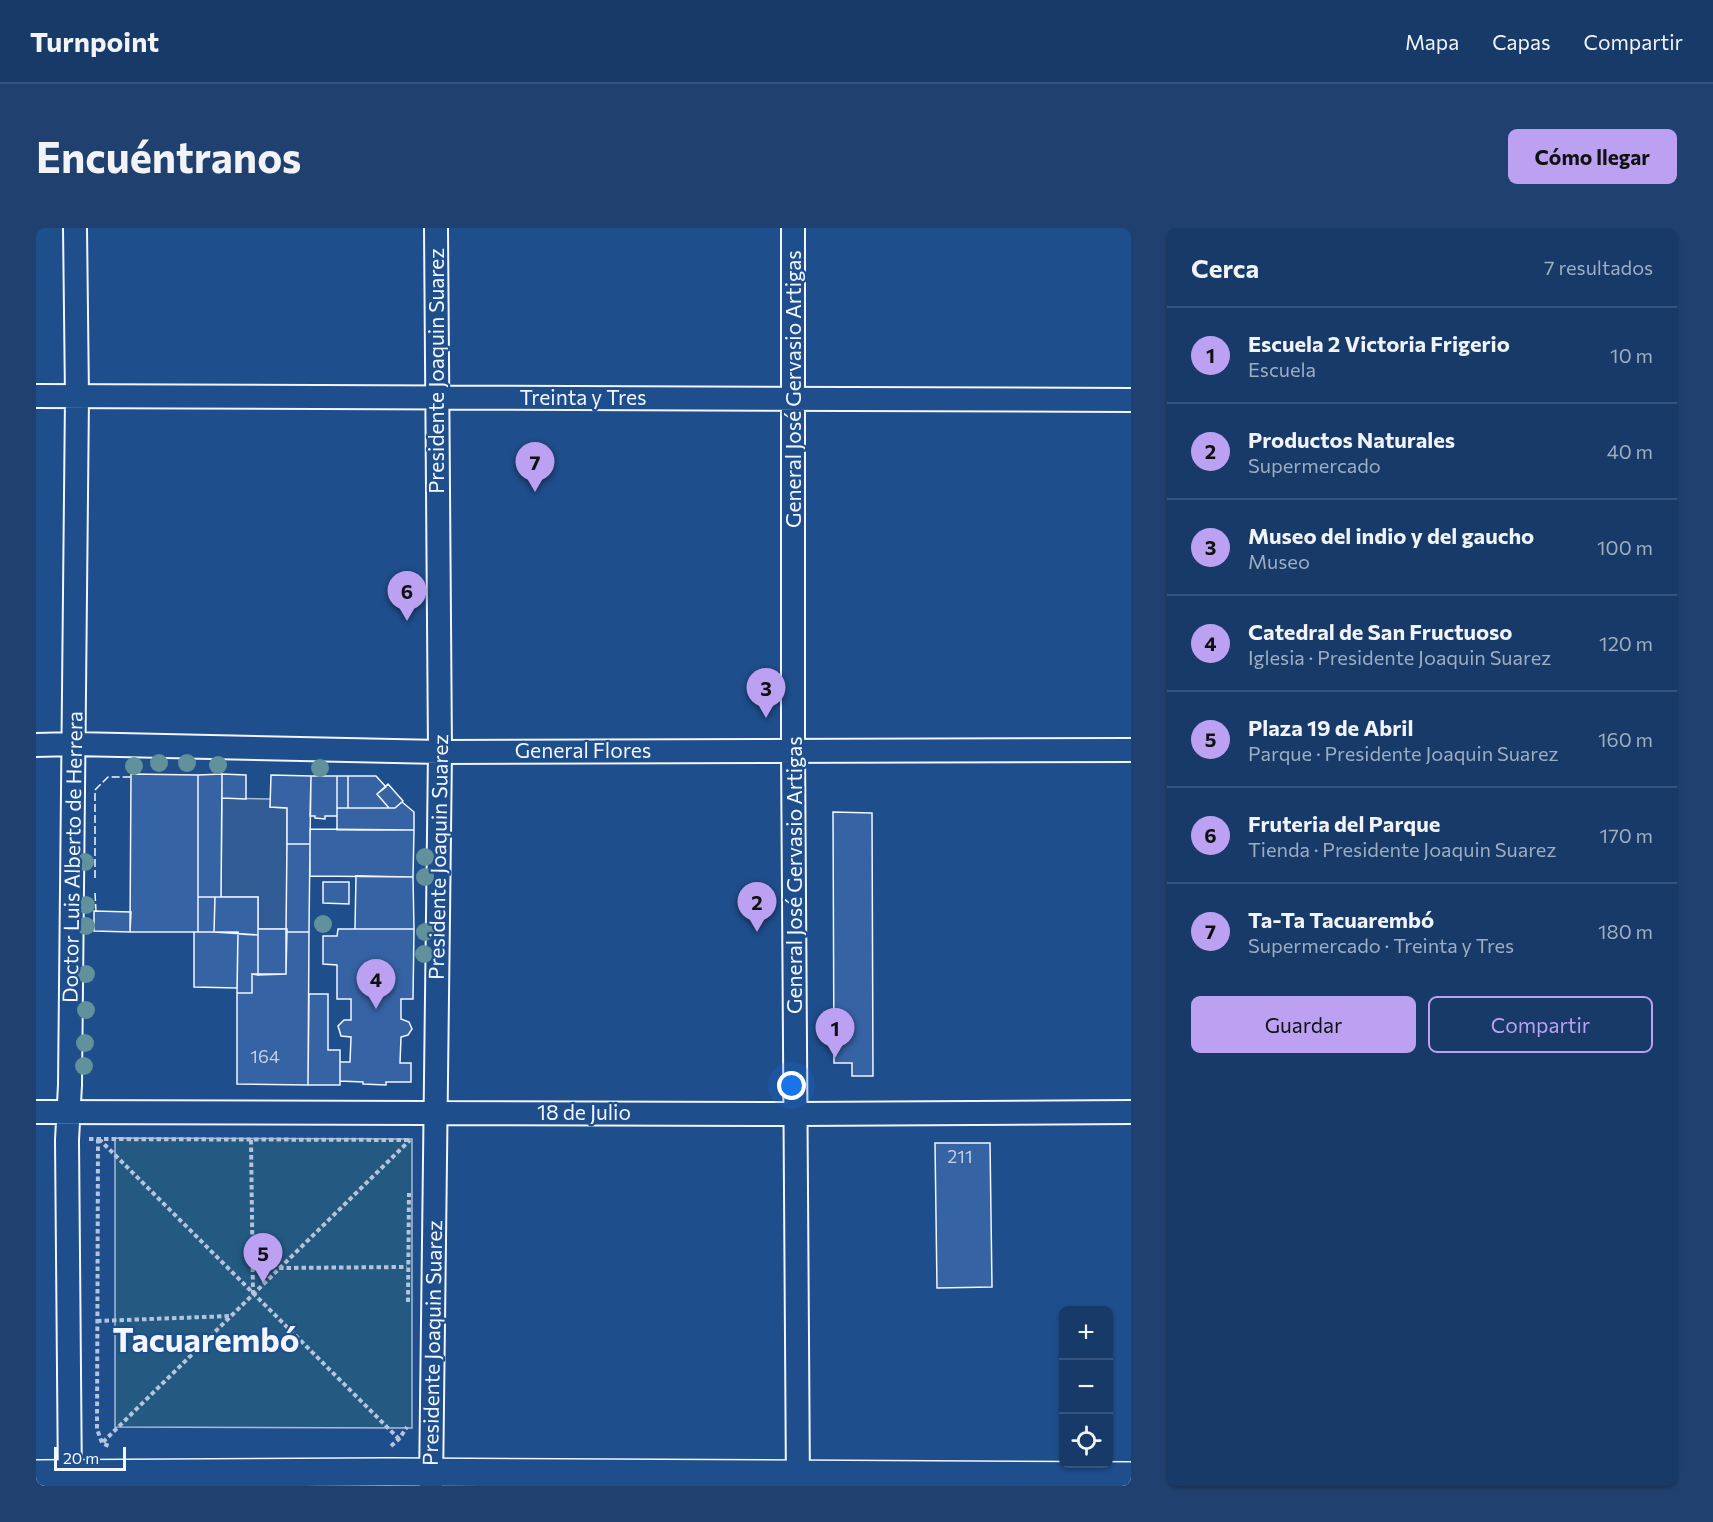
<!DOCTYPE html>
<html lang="es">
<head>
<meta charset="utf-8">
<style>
	:root { --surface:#173a69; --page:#20416f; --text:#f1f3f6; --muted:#9eadc0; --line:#36547d; --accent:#bca0f2 }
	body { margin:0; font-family:Commissioner,sans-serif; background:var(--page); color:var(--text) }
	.controls { position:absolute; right:18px; bottom:18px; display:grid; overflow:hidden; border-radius:9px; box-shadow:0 2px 4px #0004 }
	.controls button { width:54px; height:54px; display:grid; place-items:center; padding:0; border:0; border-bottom:2px solid var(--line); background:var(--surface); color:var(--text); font:30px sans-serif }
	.scale { position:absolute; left:18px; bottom:15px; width:72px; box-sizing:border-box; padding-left:6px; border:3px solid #f2f6ff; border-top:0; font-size:16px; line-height:21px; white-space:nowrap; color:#f2f6ff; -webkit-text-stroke:4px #1f4e8c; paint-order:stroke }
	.you { position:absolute; left:756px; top:858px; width:21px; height:21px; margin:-15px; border:4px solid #fff; border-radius:50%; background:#1a73e8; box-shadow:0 0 0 9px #1a73e833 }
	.badge { display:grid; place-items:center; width:39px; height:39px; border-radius:50%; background:var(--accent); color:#111; font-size:20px; font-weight:700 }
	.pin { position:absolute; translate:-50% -50px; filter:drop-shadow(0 2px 3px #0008) }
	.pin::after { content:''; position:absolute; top:32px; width:21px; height:18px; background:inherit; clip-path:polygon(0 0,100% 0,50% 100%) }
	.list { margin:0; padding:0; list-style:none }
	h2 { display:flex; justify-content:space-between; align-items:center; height:78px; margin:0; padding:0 24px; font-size:26px }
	h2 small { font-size:20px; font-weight:400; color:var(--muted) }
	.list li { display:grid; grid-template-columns:39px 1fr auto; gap:18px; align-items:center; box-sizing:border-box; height:96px; padding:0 24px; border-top:2px solid var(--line) }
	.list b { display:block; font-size:22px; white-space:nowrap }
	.list p { margin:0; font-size:20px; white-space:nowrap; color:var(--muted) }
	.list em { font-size:20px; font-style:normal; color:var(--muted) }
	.actions { display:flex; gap:12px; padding:18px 24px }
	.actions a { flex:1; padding:14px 0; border:2px solid var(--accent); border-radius:9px; text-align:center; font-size:21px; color:var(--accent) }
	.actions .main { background:var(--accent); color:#111 }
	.icon { flex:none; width:33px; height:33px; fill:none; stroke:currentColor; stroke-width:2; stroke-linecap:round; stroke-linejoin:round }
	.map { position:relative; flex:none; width:1095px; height:1258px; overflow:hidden; border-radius:9px }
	header { display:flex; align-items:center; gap:36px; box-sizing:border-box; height:84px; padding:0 30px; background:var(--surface); border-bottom:2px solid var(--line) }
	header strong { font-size:28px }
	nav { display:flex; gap:33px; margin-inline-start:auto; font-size:21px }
	.intro { display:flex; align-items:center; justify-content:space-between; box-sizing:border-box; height:144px; padding:0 36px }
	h1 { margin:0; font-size:42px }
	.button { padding:15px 27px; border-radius:9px; background:var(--accent); color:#111; font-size:21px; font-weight:700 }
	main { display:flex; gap:36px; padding:0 36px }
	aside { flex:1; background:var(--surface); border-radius:9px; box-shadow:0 2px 4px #0004 }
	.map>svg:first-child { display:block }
	.green { fill:#245a82; stroke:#a8bbd7; stroke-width:1.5 }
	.parking { fill:#305b95; stroke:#a8bbd7; stroke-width:1.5 }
	.building { fill:#3563a3; stroke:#f2f6ff; stroke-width:1.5 }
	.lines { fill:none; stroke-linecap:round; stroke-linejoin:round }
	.minor-casing { stroke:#f2f6ff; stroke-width:26 }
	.tertiary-casing { stroke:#f2f6ff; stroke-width:30 }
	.path { stroke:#b3c4dc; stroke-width:4; stroke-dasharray:4.5 3; stroke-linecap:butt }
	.minor { stroke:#1f4e8c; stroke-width:22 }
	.tertiary { stroke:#1f4e8c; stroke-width:27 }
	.fence { stroke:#f2f6ff; stroke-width:1.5; stroke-dasharray:8 3; stroke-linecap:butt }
	.tree { fill:#61919a }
	.labels { text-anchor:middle; stroke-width:4.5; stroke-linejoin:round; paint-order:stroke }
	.number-label { font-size:18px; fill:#c3d1e8 }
	.street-label { font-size:21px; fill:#f2f6ff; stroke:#1f4e8c }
	.town-label { font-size:33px; font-weight:bold; fill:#f2f6ff; stroke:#1f4e8c }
</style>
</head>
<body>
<header>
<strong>Turnpoint</strong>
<nav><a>Mapa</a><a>Capas</a><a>Compartir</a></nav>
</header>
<div class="intro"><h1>Encuéntranos</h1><a class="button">Cómo llegar</a></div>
<main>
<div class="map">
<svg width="1095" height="1258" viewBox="0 0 1095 1258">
	<rect width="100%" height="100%" fill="#1f4e8c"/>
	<path class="green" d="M79 910 376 911V1200L79 1199Z"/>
	<path class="parking" d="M186 570 235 571 234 579 251 580V701H222V669H185Z"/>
	<path class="building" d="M95 546 162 547V704H94Z
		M186 546 185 669H162V547Z
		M186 546 210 547V571L186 570Z
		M235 547 275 548 274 616H251V580L234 579Z
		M275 548H301V588H289V591L279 590V588H274Z
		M301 548H312V580H301Z
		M312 548H340L350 559 341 566 353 580H312Z
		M352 556 367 573 359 580H353L341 566Z
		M366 574 378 584V602H301V580H359Z
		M797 584 836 585 837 848H816V835H798Z
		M274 601 378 602 377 649 274 648Z
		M251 616H274L273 704H250Z
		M320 648 377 649 378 701H319Z
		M287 654H313V676L287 675Z
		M162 669H179L178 704H162Z
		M179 669H222V707L178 704Z
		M58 683 95 684 94 704 58 703Z
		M222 701H251L250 746 222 747Z
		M302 701H378L377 771H365V791L373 794 376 801 372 807 365 809 364 835H375V854H350V857L327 856V854L304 853V834H314L315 809 305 808 302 798 308 792H315V771H301V737L287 736V708H301Z
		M158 704H202L201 760 158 759Z
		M250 704H273L272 857 201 856V765H216V746H250Z
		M202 706 222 707V747L216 746V765H201Z
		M273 766H292V822H304V857H272Z
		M899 915H954L956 1059 901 1060Z"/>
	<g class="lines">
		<defs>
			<path id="minor" d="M757 0V521L762 1258
				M0 168 1095 172
				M0 517 38 516 404 524 1095 522
				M0 884 761 886 1095 884
				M34 1258 31 912 34 857 41 169 39 0
				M395 1258 404 524 400 0"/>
			<path id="tertiary" d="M0 1246 353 1244 1095 1248"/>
		</defs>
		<use href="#minor" class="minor-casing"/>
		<use href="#tertiary" class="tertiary-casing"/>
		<path class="path" d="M53 911 373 912
			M62 911 61 1201 66 1215 75 1219
			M63 911 363 1211
			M215 912 217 1066
			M243 1040 371 1039
			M372 1074 373 965
			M61 1093 195 1088
			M67 1214 374 912
			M355 1218 363 1211 371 1199"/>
		<use href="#minor" class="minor"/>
		<use href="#tertiary" class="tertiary"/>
		<path class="fence" d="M59 650V562L72 549H95
			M59 665 60 683"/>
	</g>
	<g class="tree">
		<circle cx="123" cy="535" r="9"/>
		<circle cx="151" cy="535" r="9"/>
		<circle cx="182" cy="537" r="9"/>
		<circle cx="98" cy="538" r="9"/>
		<circle cx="284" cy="540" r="9"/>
		<circle cx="389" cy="629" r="9"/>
		<circle cx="49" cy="634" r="9"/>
		<circle cx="389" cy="649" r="9"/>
		<circle cx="50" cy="677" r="9"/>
		<circle cx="287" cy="696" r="9"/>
		<circle cx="50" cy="698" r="9"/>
		<circle cx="389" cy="704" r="9"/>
		<circle cx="388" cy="726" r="9"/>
		<circle cx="50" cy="746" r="9"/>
		<circle cx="50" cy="782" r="9"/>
		<circle cx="49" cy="815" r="9"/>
		<circle cx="48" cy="838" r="9"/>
	</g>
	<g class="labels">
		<g class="number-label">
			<text x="229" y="835">164</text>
			<text x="924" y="935">211</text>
		</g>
		<g class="street-label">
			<text transform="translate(401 143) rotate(-90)" y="7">Presidente Joaquin Suarez</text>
			<text transform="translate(758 161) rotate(-90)" y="7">General José Gervasio Artigas</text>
			<text x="547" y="177">Treinta y Tres</text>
			<text x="547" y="530">General Flores</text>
			<text transform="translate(37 629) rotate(-89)" y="7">Doctor Luis Alberto de Herrera</text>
			<text transform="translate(403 629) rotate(-89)" y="7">Presidente Joaquin Suarez</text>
			<text transform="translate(759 647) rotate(-90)" y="7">General José Gervasio Artigas</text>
			<text x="548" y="892">18 de Julio</text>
			<text transform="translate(397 1115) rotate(-89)" y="7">Presidente Joaquin Suarez</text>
		</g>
		<g class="town-label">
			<text x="170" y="1124">Tacuarembó</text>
		</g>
	</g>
</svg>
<div class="controls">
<button>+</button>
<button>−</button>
<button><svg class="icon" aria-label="locate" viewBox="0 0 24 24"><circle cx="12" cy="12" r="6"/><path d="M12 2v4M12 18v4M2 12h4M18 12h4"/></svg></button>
</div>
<div class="scale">20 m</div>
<div class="you"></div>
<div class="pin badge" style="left:799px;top:830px">1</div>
<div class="pin badge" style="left:721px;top:704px">2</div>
<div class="pin badge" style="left:730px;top:490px">3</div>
<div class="pin badge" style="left:340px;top:781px">4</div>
<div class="pin badge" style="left:227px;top:1055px">5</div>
<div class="pin badge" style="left:371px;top:393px">6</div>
<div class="pin badge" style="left:499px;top:264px">7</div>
</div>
<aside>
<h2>Cerca<small>7 resultados</small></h2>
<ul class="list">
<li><span class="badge">1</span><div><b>Escuela 2 Victoria Frigerio</b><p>Escuela</p></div><em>10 m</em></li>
<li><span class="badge">2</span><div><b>Productos Naturales</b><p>Supermercado</p></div><em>40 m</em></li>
<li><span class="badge">3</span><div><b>Museo del indio y del gaucho</b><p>Museo</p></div><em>100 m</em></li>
<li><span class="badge">4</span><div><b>Catedral de San Fructuoso</b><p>Iglesia · Presidente Joaquin Suarez</p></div><em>120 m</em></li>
<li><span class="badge">5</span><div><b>Plaza 19 de Abril</b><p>Parque · Presidente Joaquin Suarez</p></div><em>160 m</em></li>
<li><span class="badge">6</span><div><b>Fruteria del Parque</b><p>Tienda · Presidente Joaquin Suarez</p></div><em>170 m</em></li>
<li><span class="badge">7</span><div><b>Ta-Ta Tacuarembó</b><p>Supermercado · Treinta y Tres</p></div><em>180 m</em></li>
</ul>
<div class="actions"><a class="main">Guardar</a><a>Compartir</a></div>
</aside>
</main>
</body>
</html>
